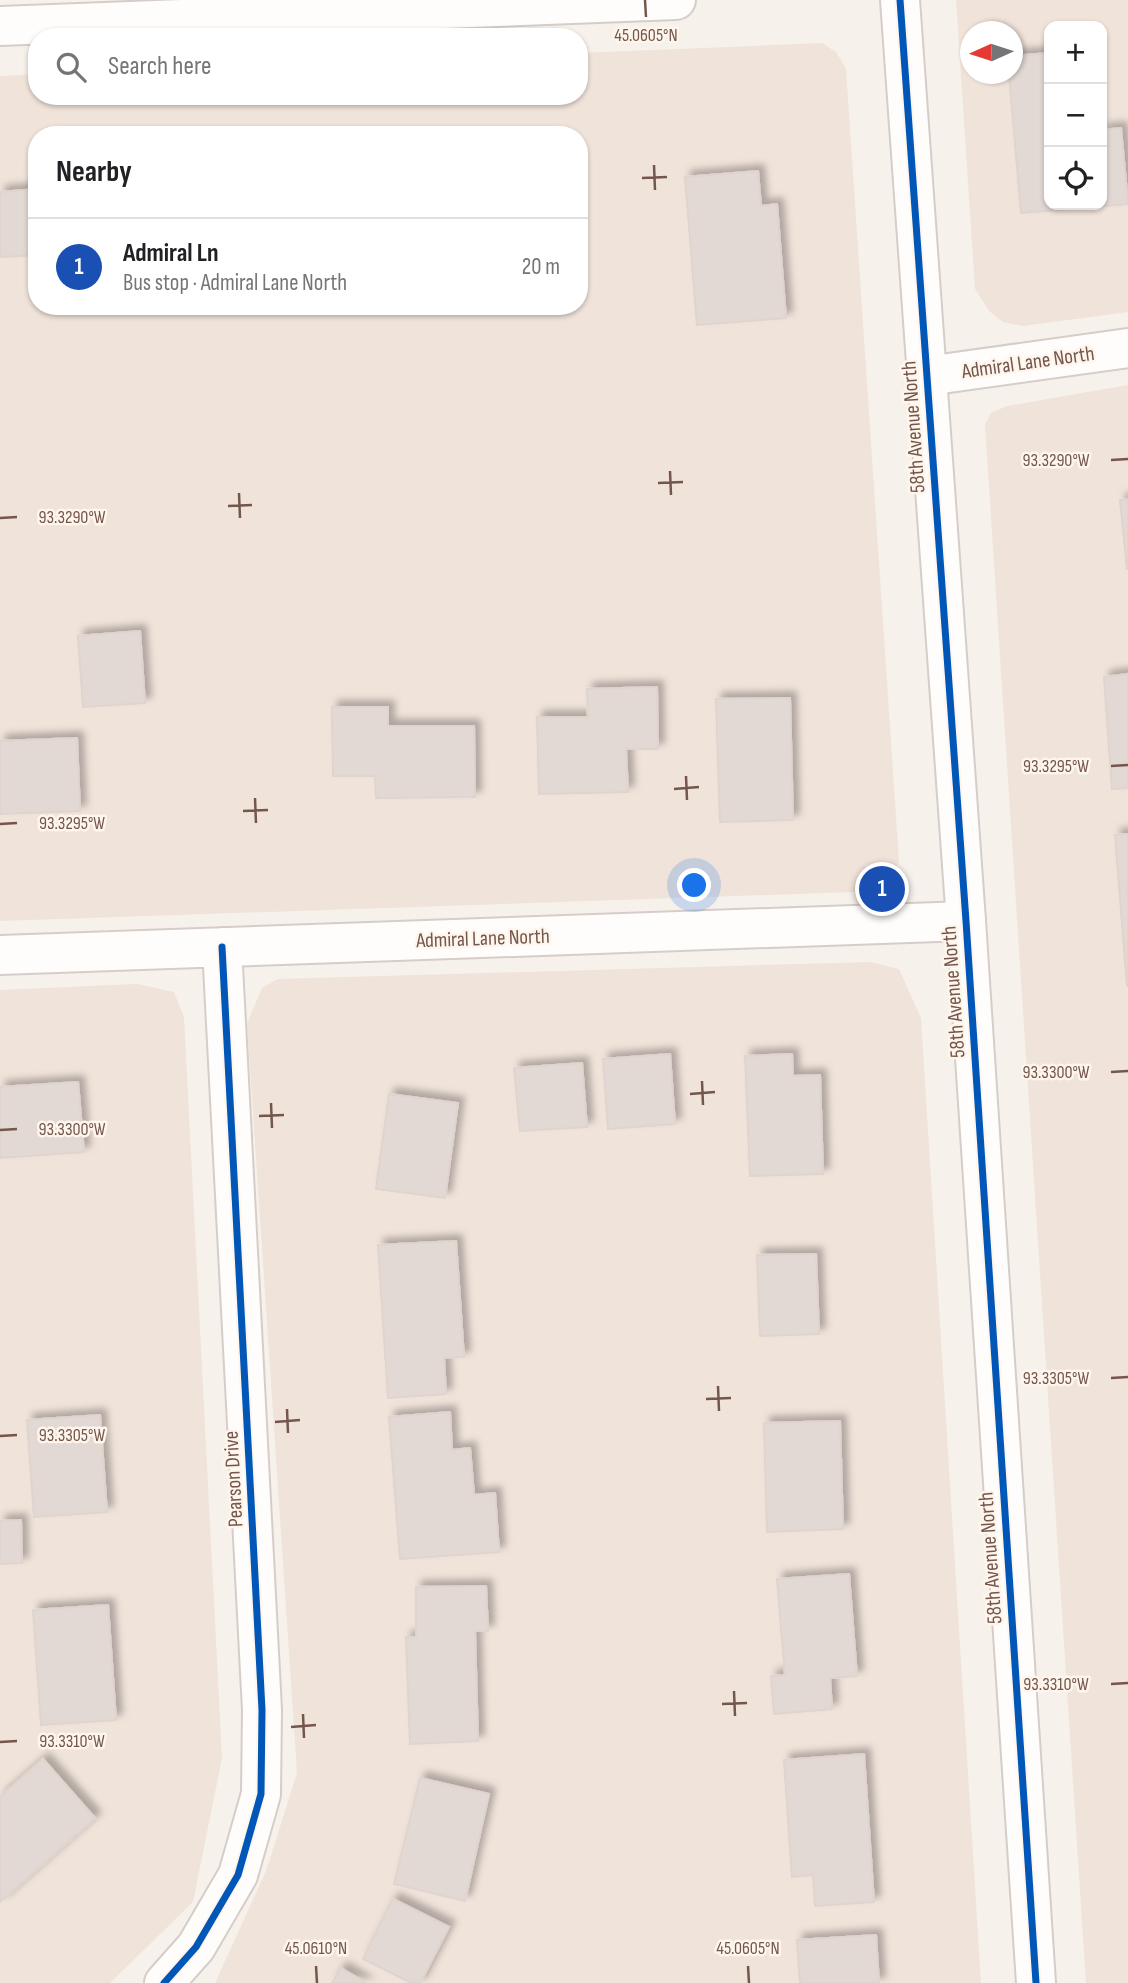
<!DOCTYPE html>
<html lang="en">
<head>
<meta charset="utf-8">
<style>
	:root { --surface:#fff; --page:#f6f6f6; --text:#202124; --muted:#757577; --line:#e0e0e0; --accent:#a28c84 }
	body { margin:0; font-family:"Sofia Sans Condensed",sans-serif; background:var(--page); color:var(--text) }
	.controls { position:absolute; right:21px; top:21px; display:grid; overflow:hidden; border-radius:14px; box-shadow:0 2px 5px #0004 }
	.controls button { width:63px; height:63px; display:grid; place-items:center; padding:0; border:0; border-bottom:2px solid var(--line); background:var(--surface); color:var(--text); font:35px sans-serif }
	.compass { position:absolute; left:960px; top:21px; width:63px; height:63px; border-radius:50%; background:var(--surface); box-shadow:0 2px 5px #0004; rotate:267deg }
	.you { position:absolute; left:695px; top:886px; width:24px; height:24px; margin:-18px; border:5px solid #fff; border-radius:50%; background:#1a73e8; box-shadow:0 0 0 10px #1a73e833 }
	.badge { display:grid; place-items:center; width:46px; height:46px; border-radius:50%; background:var(--accent); color:#fff; font-size:23px; font-weight:700 }
	.pin { position:absolute; translate:-50% -50%; border:4px solid #fff; box-shadow:0 2px 7px #0006 }
	.list { margin:0; padding:0; list-style:none }
	h2 { display:flex; justify-content:space-between; align-items:center; height:91px; margin:0; padding:0 28px; font-size:30px }
	h2 small { font-size:23px; font-weight:400; color:var(--muted) }
	.list li { display:grid; grid-template-columns:46px 1fr auto; gap:21px; align-items:center; box-sizing:border-box; height:98px; padding:0 28px; border-top:2px solid var(--line) }
	.list b { display:block; font-size:26px; white-space:nowrap }
	.list p { margin:0; font-size:23px; white-space:nowrap; color:var(--muted) }
	.list em { font-size:23px; font-style:normal; color:var(--muted) }
	.icon { flex:none; width:38px; height:38px; fill:none; stroke:currentColor; stroke-width:2; stroke-linecap:round; stroke-linejoin:round }
	.map { position:relative; flex:none; width:1128px; height:1983px; overflow:hidden }
	.search { position:absolute; background:var(--surface); box-shadow:0 2px 5px #0004; left:28px; top:28px; width:560px; height:77px; display:flex; align-items:center; gap:18px; box-sizing:border-box; padding:0 24px; border-radius:28px; color:var(--muted); font-size:26px }
	.panel { position:absolute; background:var(--surface); box-shadow:0 2px 5px #0004; left:28px; top:126px; width:560px; height:189px; border-radius:28px }
	.map>svg:first-child { display:block }
	.residential { fill:#f0e3da; fill-rule:evenodd }
	.building { fill:#e3d9d4; stroke:#e0d4ce; stroke-width:2; filter:url(#shadow) }
	.lines { fill:none; stroke-linecap:round; stroke-linejoin:round }
	.street-casing { stroke:#d6cdc8; stroke-width:42 }
	.secondary-casing { stroke:#d6cdc8; stroke-width:42 }
	.street { stroke:#fefdfc; stroke-width:38 }
	.secondary { stroke:#fefdfc; stroke-width:38 }
	.cycleway-casing { stroke:#fef6ed; stroke-width:11 }
	.cycleway { stroke:#0057b8; stroke-width:7 }
	.ticks { fill:none; stroke:#75564c; stroke-width:2.5 }
	.labels { text-anchor:middle; stroke-width:5; stroke-linejoin:round; paint-order:stroke }
	.street-label { font-size:21px; fill:#75564c; stroke:#fef6ed }
	.ticks-label { font-size:18px; text-anchor:middle; fill:#75564c; stroke:#fef6ed; stroke-width:5; stroke-linejoin:round; paint-order:stroke }
</style>
</head>
<body>
<div class="map">
<svg width="1128" height="1983" viewBox="0 0 1128 1983">
	<defs>
		<filter id="shadow"><feDropShadow dx="6" dy="-6" stdDeviation="3.5" flood-color="#0004"/></filter>
	</defs>
	<rect width="100%" height="100%" fill="#f7f1ec"/>
	<path class="residential" d="M956 0H1128V312L1023 326 1003 322 989 311 975 289ZM1049 26H1102V205H1049ZM970 32H1012V74H970Z
		M822 43 836 52 846 69 899 861 889 881 855 892 0 921V76L37 74V96H579V53ZM37 135H579V306H37Z
		M1128 385V1983H1086L985 425 991 413 1007 406Z
		M870 962 899 969 921 1018 981 1983H215L266 1871 297 1773 247 1023 262 988 278 979Z
		M137 984 174 992 184 1017 222 1758 193 1902 110 1983H0V990Z"/>
	<path class="building" d="M1049 53V205H1102V130L1121 128 1128 204 1021 213 1009 74H1012V56Z
		M758 171 761 206 777 204 786 318 697 325 685 177Z
		M37 189V255L0 257V192Z
		M1128 499V569H1127L1120 500Z
		M140 631 145 703 83 707 78 636Z
		M1128 674V788L1112 789 1104 677Z
		M657 687 658 749H626L628 792 539 794 537 717H588L587 689Z
		M790 698 793 820 720 822 716 699Z
		M332 707H388V726H474L475 797 376 798 375 776H333Z
		M77 738 80 811 0 814V741Z
		M1128 834V986H1127L1115 835Z
		M670 1054 675 1124 608 1129 603 1059Z
		M792 1054 793 1076 820 1075 823 1174 750 1176 745 1056Z
		M582 1063 587 1127 520 1131 514 1068Z
		M78 1082 84 1152 0 1158V1087Z
		M389 1094 458 1103 445 1198 376 1189Z
		M456 1241 464 1357 444 1358 446 1394 388 1398 378 1245Z
		M816 1254 819 1334 760 1336 757 1255Z
		M450 1412 452 1450 470 1448 474 1495 495 1493 499 1552 400 1559 389 1417Z
		M100 1415 107 1512 34 1517 27 1420Z
		M840 1421 843 1529 767 1532 764 1423Z
		M21 1520 22 1563 0 1564V1521Z
		M849 1574 857 1676 830 1678 832 1709 774 1714 771 1676 785 1675 777 1579Z
		M486 1586 488 1631H475L478 1741 410 1744 406 1637H416V1587Z
		M108 1605 116 1720 41 1725 33 1610Z
		M864 1754 874 1902 815 1906 813 1875 792 1877 784 1760Z
		M43 1759 95 1818 0 1902V1797Z
		M420 1778 489 1794 465 1901 394 1884Z
		M393 1899 449 1927 420 1983H411L363 1959Z
		M876 1935 879 1983H800L797 1940Z
		M341 1968 366 1983H332Z"/>
	<g class="lines">
		<defs>
			<path id="street" d="M0 26 676 0
				M927 376 1128 348
				M0 955 966 921
				M164 1983 196 1947 238 1875 261 1794 262 1710 222 947"/>
			<path id="secondary" d="M900 0 966 921 1036 1983"/>
		</defs>
		<use href="#street" class="street-casing"/>
		<use href="#secondary" class="secondary-casing"/>
		<use href="#street" class="street"/>
		<use href="#secondary" class="secondary"/>
		<defs>
			<path id="cycleway" d="M900 0 966 921 1036 1983
				M164 1983 196 1947 238 1875 261 1794 262 1710 222 947"/>
		</defs>
		<use href="#cycleway" class="cycleway-casing"/>
		<use href="#cycleway" class="cycleway"/>
	</g>
	<path class="ticks" d="M645 0 646 17M654 165 655 190M642 178 667 177M1111 460 1128 459M670 471 671 495M658 483 683 482M239 493 240 518M228 506 252 505M0 518 17 517M1111 766 1128 765M686 776 687 800M674 789 699 787M255 798 256 823M243 811 268 810M0 824 17 823M1111 1072 1128 1071M702 1081 703 1105M690 1094 715 1092M271 1103 272 1128M259 1116 284 1115M0 1130 17 1129M1111 1378 1128 1377M718 1386 719 1411M706 1399 731 1398M287 1409 288 1433M275 1422 300 1420M0 1436 17 1435M1111 1684 1128 1683M734 1691 735 1716M722 1704 747 1703M303 1714 304 1738M291 1727 316 1725M0 1742 17 1741M316 1966 317 1983M748 1966 749 1983"/>
	<g class="labels">
		<g class="street-label">
			<text transform="translate(1028 362) rotate(-8)" y="7">Admiral Lane North</text>
			<text transform="translate(913 427) rotate(-94)" y="7">58th Avenue North</text>
			<text transform="translate(483 938) rotate(-2)" y="7">Admiral Lane North</text>
			<text transform="translate(953 992) rotate(-94)" y="7">58th Avenue North</text>
			<text transform="translate(233 1479) rotate(-93)" y="7">Pearson Drive</text>
			<text transform="translate(990 1558) rotate(-94)" y="7">58th Avenue North</text>
		</g>
	</g>
	<g class="ticks-label">
		<text x="646" y="41">45.0605°N</text>
		<text x="1056" y="466">93.3290°W</text>
		<text x="72" y="523">93.3290°W</text>
		<text x="1056" y="772">93.3295°W</text>
		<text x="72" y="829">93.3295°W</text>
		<text x="1056" y="1078">93.3300°W</text>
		<text x="72" y="1135">93.3300°W</text>
		<text x="1056" y="1384">93.3305°W</text>
		<text x="72" y="1441">93.3305°W</text>
		<text x="1056" y="1690">93.3310°W</text>
		<text x="72" y="1747">93.3310°W</text>
		<text x="316" y="1954">45.0610°N</text>
		<text x="748" y="1954">45.0605°N</text>
	</g>
</svg>
<div class="controls">
<button>+</button>
<button>−</button>
<button><svg class="icon" aria-label="locate" viewBox="0 0 24 24"><circle cx="12" cy="12" r="6"/><path d="M12 2v4M12 18v4M2 12h4M18 12h4"/></svg></button>
</div>
<svg class="compass" viewBox="-18 -18 36 36"><path d="M0-13l5 13h-10z" fill="#e53935"/><path d="M0 13l5-13h-10z" fill="#757577"/></svg>
<div class="you"></div>
<div class="pin badge" style="left:882px;top:889px;background:#1a4fb4">1</div>
<div class="search"><svg class="icon" aria-label="search" viewBox="0 0 24 24"><circle cx="10" cy="10" r="6"/><path d="M15 15l6 6"/></svg>Search here</div>
<section class="panel">
<h2>Nearby<small></small></h2>
<ul class="list">
<li><span class="badge" style="background:#1a4fb4">1</span><div><b>Admiral Ln</b><p>Bus stop · Admiral Lane North</p></div><em>20 m</em></li>
</ul>
</section>
</div>
</body>
</html>
